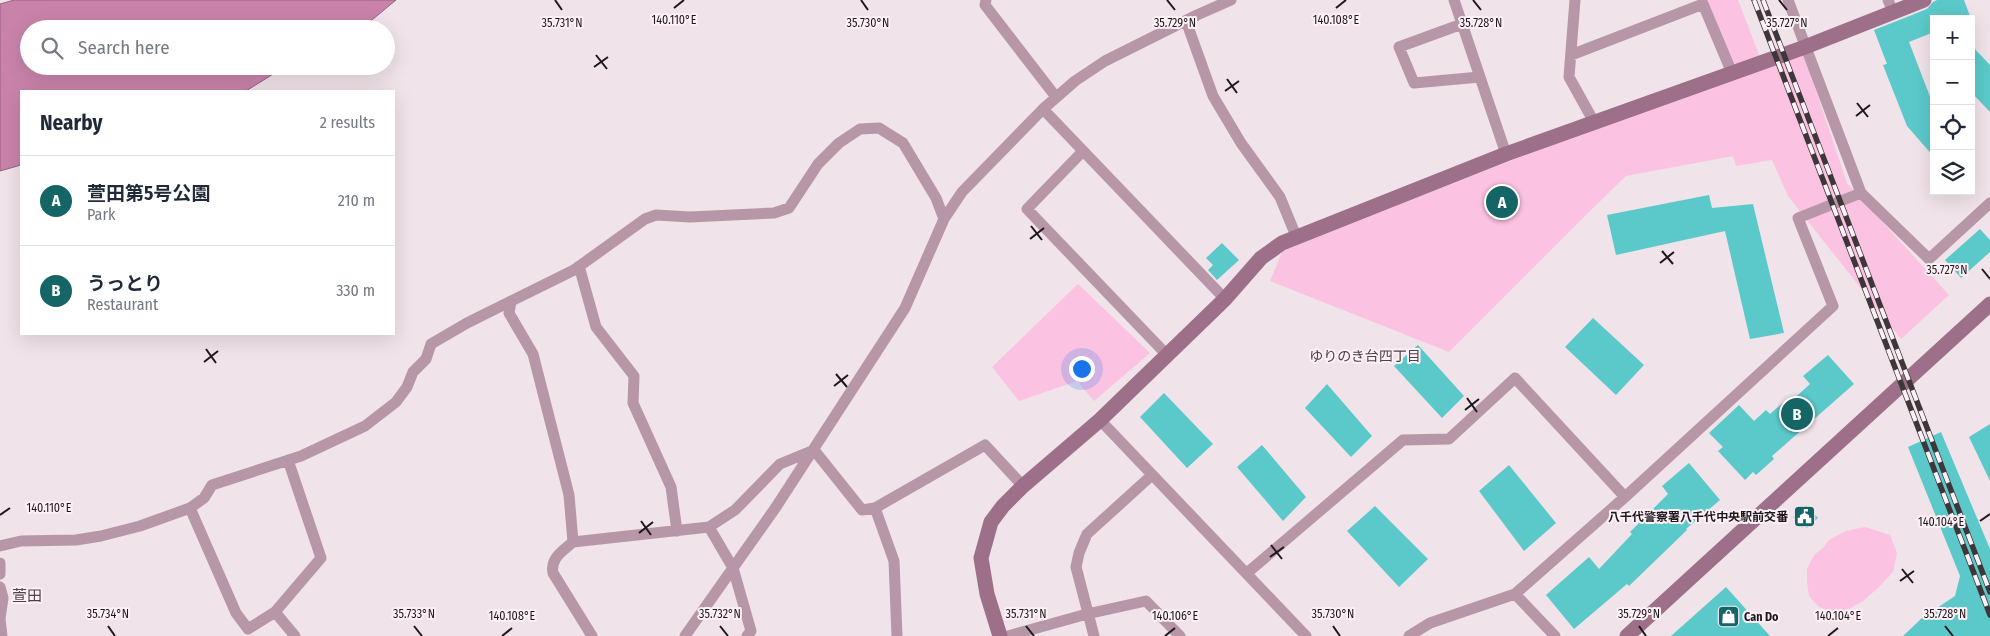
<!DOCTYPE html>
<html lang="en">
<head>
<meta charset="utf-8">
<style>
	:root { --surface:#fff; --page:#f6f6f7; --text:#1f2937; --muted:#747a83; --line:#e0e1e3; --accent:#166566 }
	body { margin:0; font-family:"Fira Sans Condensed","Noto Sans JP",sans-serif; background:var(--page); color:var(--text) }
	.controls { position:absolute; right:15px; top:15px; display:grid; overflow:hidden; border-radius:0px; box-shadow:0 5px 20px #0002 }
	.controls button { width:45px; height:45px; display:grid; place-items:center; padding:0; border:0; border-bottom:1px solid var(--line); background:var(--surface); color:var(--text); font:25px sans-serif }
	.you { position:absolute; left:1081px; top:368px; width:18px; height:18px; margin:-12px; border:4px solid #fff; border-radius:50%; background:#1a73e8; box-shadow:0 0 0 8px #1a73e833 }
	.badge { display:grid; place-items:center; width:32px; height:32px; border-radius:50%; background:var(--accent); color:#fff; font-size:16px; font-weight:700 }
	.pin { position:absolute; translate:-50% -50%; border:2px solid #fff; box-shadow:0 1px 5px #0006 }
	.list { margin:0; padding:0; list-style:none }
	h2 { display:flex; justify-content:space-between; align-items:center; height:65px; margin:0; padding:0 20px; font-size:21px }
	h2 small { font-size:16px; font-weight:400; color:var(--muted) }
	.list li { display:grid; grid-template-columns:32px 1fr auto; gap:15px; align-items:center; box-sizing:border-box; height:90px; padding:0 20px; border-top:1px solid var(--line) }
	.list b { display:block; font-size:19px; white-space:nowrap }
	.list p { margin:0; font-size:16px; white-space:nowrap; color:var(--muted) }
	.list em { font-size:16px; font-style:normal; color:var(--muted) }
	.icon { flex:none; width:28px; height:28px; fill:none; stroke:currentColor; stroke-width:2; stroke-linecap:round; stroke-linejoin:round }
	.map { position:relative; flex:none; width:1990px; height:636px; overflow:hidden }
	.search { position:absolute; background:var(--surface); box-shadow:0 5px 20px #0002; left:20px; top:20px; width:375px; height:55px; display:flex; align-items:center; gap:12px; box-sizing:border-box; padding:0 18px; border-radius:28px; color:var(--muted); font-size:19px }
	.panel { position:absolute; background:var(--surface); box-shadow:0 5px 20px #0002; left:20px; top:90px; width:375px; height:245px; border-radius:0px }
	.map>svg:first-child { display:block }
	.green { fill:#fcc2e1 }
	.water { fill:#c983aa; stroke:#95637f }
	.building { fill:#5bc9ca }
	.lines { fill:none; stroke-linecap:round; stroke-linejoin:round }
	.street { stroke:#b796a7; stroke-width:11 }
	.secondary { stroke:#9d6f88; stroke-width:15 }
	.rail-casing { stroke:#3d373a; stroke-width:5.5 }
	.rail { stroke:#fdf0f7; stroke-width:4; stroke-dasharray:11; stroke-linecap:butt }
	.ticks { fill:none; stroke:#1d181b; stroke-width:2 }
	.labels { text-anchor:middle; stroke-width:4; stroke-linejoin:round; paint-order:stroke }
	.poi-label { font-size:12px; font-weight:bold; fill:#1d181b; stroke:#fdf0f7; text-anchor:end }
	.neighbourhood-label { font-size:14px; fill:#4d4248; stroke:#fdf0f7 }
	.quarter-label { font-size:15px; fill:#4d4248; stroke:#fdf0f7 }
	.ticks-label { font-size:12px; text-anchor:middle; fill:#1d181b; stroke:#fdf0f7; stroke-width:4; stroke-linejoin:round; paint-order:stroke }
</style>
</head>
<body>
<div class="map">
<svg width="1990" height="636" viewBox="0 0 1990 636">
	<rect width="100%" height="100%" fill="#f0e3e9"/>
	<path class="green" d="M1704 0H1738L1761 60 1734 70Z
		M1803 52 1847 183 1949 295 1901 339 1788 196 1772 160 1736 166 1733 156 1626 176 1592 209 1449 352 1270 281 1283 250 1763 62Z
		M1078 284 1150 353 1094 401 1077 381 1019 401 992 367Z
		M1865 527 1890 535 1897 553 1893 572 1879 587 1863 601 1847 610 1833 612 1819 607 1809 596 1807 581V569L1814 555 1823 548 1829 540 1846 531Z"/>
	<path class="water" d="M14 0H396L361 29H29V66H286L246 91H21V165L0 171V4Z"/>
	<path class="building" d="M1937 0H1964L1971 19H1934V32L1909 42 1934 107V157L1907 126 1883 65 1887 64 1874 30 1927 9 1933 2Z
		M1971 45 1990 65V112L1971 92Z
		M1709 195 1712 208 1753 204 1784 333 1750 339 1725 231 1616 255 1607 215Z
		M1980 229 1990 240V252L1961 278 1945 260Z
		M1222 243 1239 260 1217 280 1208 270 1213 265 1206 258Z
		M1593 318 1644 365 1616 395 1565 347Z
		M1418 345 1464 396 1442 418 1394 366Z
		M1828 355 1854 384 1772 456 1774 459 1756 475 1753 472 1745 480 1718 451 1723 447 1709 433 1739 405 1754 421 1766 410 1770 414 1785 401 1788 404 1810 384 1803 376Z
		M1327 384 1372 436 1351 457 1305 408Z
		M1164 393 1213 444 1187 468 1140 417Z
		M1990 424V481L1969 437Z
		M1941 432 1990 549V636H1903L1922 618 1955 596 1960 576 1908 447Z
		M1262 445 1306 497 1283 521 1237 467Z
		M1689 463 1720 500 1686 529 1687 530 1629 586 1627 584 1574 629 1546 595 1589 557 1599 569 1632 534 1630 532 1668 494 1662 486Z
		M1509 465 1556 523 1524 551 1479 491Z
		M1806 505 1818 518 1807 528 1804 525 1802 528 1793 517Z
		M1375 506 1428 559 1399 587 1347 531Z
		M1726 587 1770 636H1671Z"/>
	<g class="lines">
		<path class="street" d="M986 0 985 5 1056 97
			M1454 0 1506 154
			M1575 0 1569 77 1594 122
			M1788 0 1861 193 1929 259 1990 203
			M1888 0 1893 12
			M1186 21 1213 96 1241 143 1280 197 1296 236
			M1462 24 1399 47 1414 83 1480 77
			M1571 55 1703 4 1732 73
			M1043 109 1225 299
			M1083 151 1027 209 1167 355
			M944 219 962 192 1043 109 1075 81 1105 61 1197 15 1231 0
			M579 266 596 327 634 376 633 403 671 487 677 531
			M511 301 509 313 533 354 569 495 573 542C563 551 550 558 553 573L592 636
			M1100 420 1306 636
			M814 450 862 510 875 508 985 445 1023 486
			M190 508 236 613 248 629 275 612 295 636
			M875 508 894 561 897 636
			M709 527 733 568 751 631 747 636
			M573 542 709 527 735 510 780 464 814 450
			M0 546 21 541 76 540 101 536 140 526 190 508 204 498 212 485 301 456 365 426 396 402 407 387 413 372 426 359 431 344 467 323 574 270 645 219 656 215 690 217 774 213 789 208 818 164 839 143 860 129 879 128 903 143 936 198 944 219 905 308 776 507 685 636
			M0 563V574
			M1247 573 1403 440 1449 439 1515 378 1625 497
			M0 587 3 598 0 619 2 636
			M1515 594 1555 636
			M275 612 321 558 288 460
			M1008 636 1087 614 1146 601 1180 636
			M1094 636 1076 567 1079 553 1087 534 1152 475
			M1409 636 1430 623 1515 594 1625 497 1833 306 1798 218 1861 193"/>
		<path class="secondary" d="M1000 636 987 594 981 558 991 522 1003 506 1023 486 1100 420 1225 299 1261 258 1282 243 1506 154 1805 47 1924 0
			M1627 636 1990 304"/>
		<defs>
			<path id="rail" d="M1754 0 1990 615
				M1763 0 1990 592"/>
		</defs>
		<use href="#rail" class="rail-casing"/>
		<use href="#rail" class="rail"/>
	</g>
	<path class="ticks" d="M555 0 562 10M861 0 868 10M1167 0 1175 10M1473 0 1481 10M1779 0 1787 10M674 8 684 0M1336 8 1346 0M596 55 607 69M594 67 608 57M1227 79 1237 93M1225 91 1239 81M1857 103 1868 117M1856 116 1870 105M1031 226 1042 240M1030 239 1044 228M1662 251 1673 264M1660 263 1674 252M1982 269 1990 279M206 349 216 363M204 362 218 351M836 374 847 387M834 386 848 375M1467 398 1477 412M1465 410 1479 399M0 515 10 508M641 521 651 535M1980 521 1990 514M639 533 653 522M1271 545 1282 559M1270 557 1284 547M1902 569 1913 583M1900 581 1914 571M108 626 115 636M414 626 422 636M720 626 728 636M1026 626 1034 636M1333 626 1340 636M1639 626 1646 636M1945 626 1953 636M502 636 512 628M1165 636 1175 628M1828 636 1838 628"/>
	<defs>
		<symbol id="civic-square" viewBox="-11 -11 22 22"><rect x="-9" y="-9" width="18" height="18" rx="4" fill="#166566" stroke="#fdf0f7"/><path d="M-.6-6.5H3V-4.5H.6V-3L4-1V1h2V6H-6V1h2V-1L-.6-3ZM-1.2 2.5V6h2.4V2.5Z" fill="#fff"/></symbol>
		<symbol id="shop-square" viewBox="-11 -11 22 22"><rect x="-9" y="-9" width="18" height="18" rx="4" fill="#166566" stroke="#fdf0f7"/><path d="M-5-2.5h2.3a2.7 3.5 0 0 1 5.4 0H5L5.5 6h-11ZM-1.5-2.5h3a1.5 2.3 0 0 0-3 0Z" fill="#fff"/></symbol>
	</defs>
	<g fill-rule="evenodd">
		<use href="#civic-square" x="1792" y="504" width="25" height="25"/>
		<use href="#shop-square" x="1716" y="604" width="25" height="25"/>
	</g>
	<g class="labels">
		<g class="poi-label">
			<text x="1788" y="521">八千代警察署八千代中央駅前交番</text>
			<text x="1744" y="621" text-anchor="start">Can Do</text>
		</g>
		<g class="neighbourhood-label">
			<text x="1365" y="361">ゆりのき台四丁目</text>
		</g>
		<g class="quarter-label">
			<text x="27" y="601">萱田</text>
		</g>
	</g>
	<g class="ticks-label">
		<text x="674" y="24">140.110°E</text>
		<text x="1336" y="24">140.108°E</text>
		<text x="562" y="27">35.731°N</text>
		<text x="868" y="27">35.730°N</text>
		<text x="1175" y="27">35.729°N</text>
		<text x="1481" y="27">35.728°N</text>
		<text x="1787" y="27">35.727°N</text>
		<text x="1947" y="274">35.727°N</text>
		<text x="49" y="512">140.110°E</text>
		<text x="1941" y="526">140.104°E</text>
		<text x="108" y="618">35.734°N</text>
		<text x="414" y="618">35.733°N</text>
		<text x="720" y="618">35.732°N</text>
		<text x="1026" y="618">35.731°N</text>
		<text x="1333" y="618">35.730°N</text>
		<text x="1639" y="618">35.729°N</text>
		<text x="1945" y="618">35.728°N</text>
		<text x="512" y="620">140.108°E</text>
		<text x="1175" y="620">140.106°E</text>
		<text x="1838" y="620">140.104°E</text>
	</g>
</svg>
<div class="controls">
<button>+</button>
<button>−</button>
<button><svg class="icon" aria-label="locate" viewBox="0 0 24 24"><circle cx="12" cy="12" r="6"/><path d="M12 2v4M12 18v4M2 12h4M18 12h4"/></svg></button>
<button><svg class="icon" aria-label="layers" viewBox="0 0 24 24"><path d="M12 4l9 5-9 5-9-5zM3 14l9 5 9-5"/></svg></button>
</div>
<div class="you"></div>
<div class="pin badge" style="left:1502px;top:202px">A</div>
<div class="pin badge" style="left:1797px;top:414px">B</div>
<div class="search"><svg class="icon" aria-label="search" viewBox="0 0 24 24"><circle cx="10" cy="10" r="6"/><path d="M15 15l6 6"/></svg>Search here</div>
<section class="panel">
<h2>Nearby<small>2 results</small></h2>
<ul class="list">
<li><span class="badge">A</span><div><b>萱田第5号公園</b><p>Park</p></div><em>210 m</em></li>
<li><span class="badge">B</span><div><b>うっとり</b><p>Restaurant</p></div><em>330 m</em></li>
</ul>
</section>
</div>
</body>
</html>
